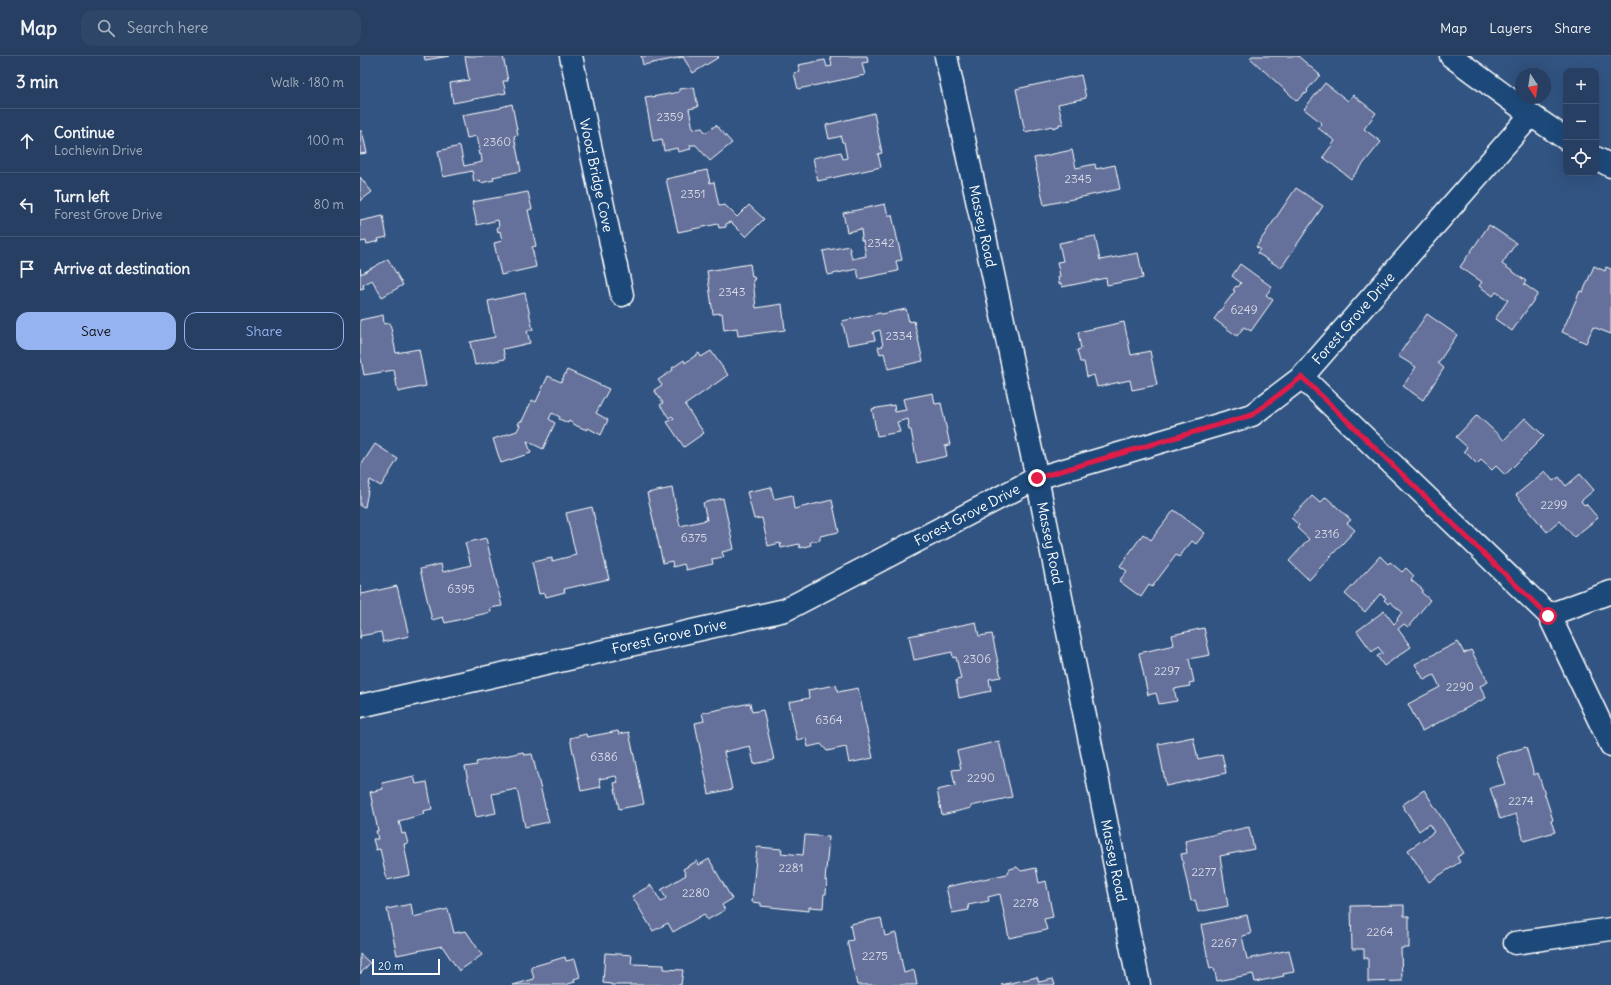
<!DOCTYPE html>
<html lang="en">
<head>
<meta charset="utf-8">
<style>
	:root { --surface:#263f62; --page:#2e4668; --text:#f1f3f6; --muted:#a4afbe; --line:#425877; --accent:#95b2f1 }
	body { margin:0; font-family:Delius,sans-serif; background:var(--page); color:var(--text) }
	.controls { position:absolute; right:12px; top:12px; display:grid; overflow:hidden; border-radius:8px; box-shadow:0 4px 16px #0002 }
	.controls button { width:36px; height:36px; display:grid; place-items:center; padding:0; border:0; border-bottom:1px solid var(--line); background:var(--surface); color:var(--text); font:20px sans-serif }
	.compass { position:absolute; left:1155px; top:12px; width:36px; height:36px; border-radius:50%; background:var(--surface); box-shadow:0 4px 16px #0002; rotate:167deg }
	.scale { position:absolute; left:12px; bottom:10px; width:68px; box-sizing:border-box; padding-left:4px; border:2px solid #fff; border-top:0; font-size:11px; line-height:14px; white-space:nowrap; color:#fff; -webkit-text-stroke:3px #1f4a7a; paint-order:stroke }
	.stop { position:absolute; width:12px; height:12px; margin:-9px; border:3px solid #e11d48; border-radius:50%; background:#fff }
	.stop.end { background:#e11d48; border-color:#fff; box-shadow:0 1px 4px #0008 }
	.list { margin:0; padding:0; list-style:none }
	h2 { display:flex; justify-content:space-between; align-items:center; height:52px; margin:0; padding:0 16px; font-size:17px }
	h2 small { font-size:13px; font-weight:400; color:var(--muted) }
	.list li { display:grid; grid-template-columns:26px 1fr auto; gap:12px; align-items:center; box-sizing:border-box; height:64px; padding:0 16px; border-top:1px solid var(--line) }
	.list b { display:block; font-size:15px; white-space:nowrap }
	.list p { margin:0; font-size:13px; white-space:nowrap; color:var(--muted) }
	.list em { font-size:13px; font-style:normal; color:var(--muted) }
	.actions { display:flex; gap:8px; padding:12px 16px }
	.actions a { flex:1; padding:9px 0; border:1px solid var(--accent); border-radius:12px; text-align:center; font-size:14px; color:var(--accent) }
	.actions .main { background:var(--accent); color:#111 }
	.icon { flex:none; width:22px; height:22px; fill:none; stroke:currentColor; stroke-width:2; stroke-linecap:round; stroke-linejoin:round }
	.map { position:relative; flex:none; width:1251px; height:929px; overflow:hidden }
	header { display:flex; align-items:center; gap:24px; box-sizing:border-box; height:56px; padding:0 20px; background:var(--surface); border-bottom:1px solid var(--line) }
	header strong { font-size:19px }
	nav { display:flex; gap:22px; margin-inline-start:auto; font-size:14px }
	.search { width:280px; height:36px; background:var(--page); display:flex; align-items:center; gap:10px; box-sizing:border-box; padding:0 14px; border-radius:12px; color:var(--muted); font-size:15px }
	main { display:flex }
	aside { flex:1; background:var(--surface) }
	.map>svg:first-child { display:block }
	.building { fill:#65719a; stroke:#fff }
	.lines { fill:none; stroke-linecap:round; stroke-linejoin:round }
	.minor-casing { stroke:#fff; stroke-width:25 }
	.major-casing { stroke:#fff; stroke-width:25 }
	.minor { stroke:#1f4a7a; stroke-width:22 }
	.major { stroke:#1f4a7a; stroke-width:22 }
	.route { stroke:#e11d48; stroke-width:5 }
	.labels { text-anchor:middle; stroke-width:3; stroke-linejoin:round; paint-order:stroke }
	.number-label { font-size:12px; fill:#d8dce6 }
	.street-label { font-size:14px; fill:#fff; stroke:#1f4a7a }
</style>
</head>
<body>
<header>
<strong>Map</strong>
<div class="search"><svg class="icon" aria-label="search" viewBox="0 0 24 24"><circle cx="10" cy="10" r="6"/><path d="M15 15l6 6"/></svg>Search here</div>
<nav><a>Map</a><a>Layers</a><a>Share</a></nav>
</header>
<main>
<aside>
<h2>3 min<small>Walk · 180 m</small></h2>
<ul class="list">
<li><svg class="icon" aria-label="ahead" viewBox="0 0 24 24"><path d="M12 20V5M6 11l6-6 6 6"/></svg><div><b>Continue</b><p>Lochlevin Drive</p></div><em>100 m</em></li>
<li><svg class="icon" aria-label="left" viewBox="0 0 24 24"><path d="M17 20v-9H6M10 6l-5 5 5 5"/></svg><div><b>Turn left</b><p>Forest Grove Drive</p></div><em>80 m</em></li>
<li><svg class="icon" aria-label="arrive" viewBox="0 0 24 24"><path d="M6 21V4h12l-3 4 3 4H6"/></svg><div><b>Arrive at destination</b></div></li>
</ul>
<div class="actions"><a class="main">Save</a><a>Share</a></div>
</aside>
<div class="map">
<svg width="1251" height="929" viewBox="0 0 1251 929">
	<rect width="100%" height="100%" fill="#325482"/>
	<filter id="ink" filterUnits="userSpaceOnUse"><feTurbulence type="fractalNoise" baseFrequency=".025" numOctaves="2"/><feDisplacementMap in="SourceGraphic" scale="8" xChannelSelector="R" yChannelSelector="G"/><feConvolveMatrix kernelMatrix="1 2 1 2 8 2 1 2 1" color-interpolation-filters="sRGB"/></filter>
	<g filter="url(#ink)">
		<path class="building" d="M64 0H90L65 4Z
			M105 0H143L148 25H143L146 37 93 47 90 27 109 24Z
			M281 0H358L359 1 333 17 323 1 283 9Z
			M470 0H507L508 6 502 7 505 19 438 33 434 17 440 16 438 9 465 4 467 11 472 10Z
			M892 0H938L960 19 947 34 948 35 946 38 944 37 937 45 890 2Z
			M721 19 726 42 698 48 703 68H699V70L693 72 692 70 665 76 656 33Z
			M965 27 988 45 993 39 1016 57 1004 73 1021 86 991 123 963 101 975 85 958 72 962 67 944 53Z
			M334 31 338 51 329 53 333 73 342 72 346 77 356 69 372 87 350 105 336 89H330L331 93 318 96 317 92 304 95 302 83 293 85 285 41 292 40V41L319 36V33Z
			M152 48 158 79 154 80 161 115 133 121 134 124 121 127 120 124 114 126 112 115 83 121 78 95 100 90 104 110 122 106 121 98 119 99 118 95H120L117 80 107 82 102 59 141 52V51Z
			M514 57 522 97 518 98 521 111 458 125 453 102 481 96 483 103 487 102 484 86H482L481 82 482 80 469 83 466 69Z
			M0 75H2L7 97 0 98Z
			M712 94 716 112 735 108 736 113 755 109 760 133 684 149 674 102Z
			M347 114 350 127 354 126 359 150 365 149 377 161 389 149 404 163 386 181 371 166 366 168V171L359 172 358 168 318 176 306 123Z
			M0 121 12 136 0 145Z
			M936 132 963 150 921 212 897 197 900 193 896 191Z
			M168 136 172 153 168 154 176 190 172 191 176 211 141 219 134 187 142 185 140 175 138 176 137 172 139 171 138 164 117 169 112 146Z
			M525 148 528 159H532L542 204 536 205 538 215 499 223 497 213 468 219 463 195 489 190 492 203 506 200 503 184H501V181H502L501 173 487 176 483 157Z
			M23 160 27 181 18 183 19 185 7 188 6 185 0 186V165Z
			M1129 169 1156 187 1142 208 1166 225 1164 228 1178 238 1152 275 1135 263 1148 244 1136 236 1133 240 1119 230 1122 226 1100 211Z
			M735 180 740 204 778 197 783 222 747 229 746 222 702 231 701 227 699 228 698 221 700 220 697 206 703 205 699 187Z
			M28 203 43 229 22 241 12 224 3 229 4 232 0 233V212L1 218Z
			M390 208 392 221H394L395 223 393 224 396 252 422 248 425 274 378 280 377 272 364 274 362 257 353 258 347 215Z
			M880 208 912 231 906 239 913 244 891 275 884 271 877 280 854 263 875 235 873 234 876 230 878 231 881 227 872 220Z
			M1234 210 1245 215 1246 211 1251 213V278L1233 271 1226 287 1202 276 1220 235 1223 236Z
			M165 237 173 274 167 275 170 287 143 293 145 303 115 309 110 286 135 281 128 245Z
			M546 253 549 266 554 265 563 305 528 313 524 297 520 298 518 291 523 290 520 274 513 276 515 284 488 289 482 265 520 257 522 258Z
			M1067 258 1097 279 1078 307 1084 312 1063 344 1043 330 1056 311 1038 300Z
			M23 259 24 268 30 267 36 297 59 293 66 330 38 336 34 314 4 319 0 298V264Z
			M764 266 771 299 790 295 797 329 772 334 770 324 737 331 734 319 727 321 724 306H720L717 294 721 293 718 276Z
			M351 295 368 319 325 349 344 377 324 391 307 366 314 362 312 360 309 362 300 349 303 347 294 334 302 329 298 324 313 314 312 312 324 304 325 307 339 297 341 301Z
			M207 314 249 333 236 357 248 364 241 379 228 372 227 374 217 370 209 365 208 367 199 363 200 361 192 357 189 363 195 367 183 393 167 385 171 397 141 407 133 383 157 375 160 369 158 368 160 365H162L172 344 176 346 188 320 201 326Z
			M573 337 575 348 581 347 590 389 585 390 587 400 557 407 551 374H549L548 370 549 369 548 363 537 366 540 376 517 380 512 353 534 349 535 356 546 354 543 343Z
			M1117 359 1144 384 1165 362 1184 380 1145 419 1136 410 1132 414 1121 404 1117 408 1104 395 1107 391 1096 381Z
			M15 388 38 403 21 430 10 424 5 451 0 450V411Z
			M1185 415 1193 425 1199 421 1206 430 1220 418 1234 434 1221 445 1224 449 1226 448 1238 462 1214 481 1200 465 1187 476 1156 439Z
			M411 431 414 443 432 439 434 453 472 444 479 476 460 480V484L450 486 451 489 440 492 439 488 421 492 420 487 408 490 402 462 394 463 387 436Z
			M312 432 320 470 347 464 343 447 363 442 374 493 362 496 364 501 352 503 353 508 326 514 324 508 313 511 312 505 303 507 287 437Z
			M952 440 960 447 966 441 991 464 987 467 995 474 949 524 929 505 949 483 937 472 939 469 931 462Z
			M232 451 249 523 204 533 205 536 186 541 185 537 179 538 172 506 192 502V505L216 499 206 457Z
			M814 454 845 477 836 488 832 485 819 501 816 499 792 531 789 529 781 541 759 525 767 515 760 510 783 478 791 484Z
			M126 482 142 550 130 552 131 556 85 567 83 561 72 564 60 513 81 508 83 516 111 509 105 487Z
			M1020 500 1028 508 1030 506 1042 516 1046 512 1054 520 1051 524 1063 534 1061 536 1070 544 1048 571 1044 568 1038 573 1051 591 1024 610 1017 600 1023 597 1018 591 1012 596 997 575 1024 555 1034 568 1038 564 1037 563 1042 556 1030 546 1028 548 1024 544 1026 542 1020 538 1005 556 985 538Z
			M0 529 2 538 37 530 49 580 23 586 21 576 0 580V583Z
			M616 566 619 580 632 578 641 621 629 623 631 635 599 642 596 624 601 623 596 601 593 602 592 596 554 604 549 580Z
			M844 572 850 599 829 603 834 626 829 627 830 630 814 633 817 645 799 648 796 637 788 639 779 597 814 589 812 579Z
			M1098 586 1104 597 1111 594 1128 626 1120 630 1126 642 1062 675 1048 648 1080 631 1074 619 1064 624 1055 608Z
			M476 629 478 636 498 632 513 702 489 707 486 691 467 695 461 688 448 691 446 682 437 684 429 646 449 642 448 634Z
			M390 647 392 656 403 654 414 704 394 708 390 690 364 696 372 733 349 738 335 667 344 665 342 657Z
			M258 675 259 678 269 676 284 748 259 753 254 727 258 726 256 720 239 723 241 731 221 735 210 682 226 678 227 681Z
			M833 681 838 703 862 698 866 717 806 730 798 688Z
			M639 685 652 741 611 750V752L582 759 577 734 595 730 592 714 601 713 597 695Z
			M1166 691 1174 719 1178 717 1193 764 1191 765 1195 776 1164 785 1156 758 1140 763 1130 732 1145 728 1136 700Z
			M163 696 164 699 172 698 189 766 165 771 157 733 132 738 136 757 116 761 105 711 117 709 116 706Z
			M54 720 56 728 67 726 72 753 63 755 64 758 39 765 42 778 45 777 48 787 44 788 50 819 27 824 20 793 16 794 13 783H18L16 775H18L10 736 23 733 22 727Z
			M1064 734 1104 797 1097 801 1100 806 1069 826 1048 794 1074 776 1069 768 1059 775 1042 749Z
			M889 771 894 793 860 800 868 850 838 856 835 844 831 845 821 798 827 797 825 785Z
			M445 779 469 781 465 825 467 824 466 838H464L463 852 449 851V855L401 850V847L392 846 397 791 422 793 421 797 443 799Z
			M349 803 372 843 362 849 365 854 347 864 344 858 313 876 308 867 293 875 272 840 291 829 301 846 306 842 301 834 326 819 323 813 337 805 339 809Z
			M657 811 661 815 676 812 679 827 686 825 693 861 684 863 687 874 649 882 640 838 628 841 629 845 608 849 609 854 592 857 586 831 647 818 650 813Z
			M51 848 53 861 88 853 94 877 106 875 122 899 99 915 82 890 37 899 27 853Z
			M1044 849V860H1049V892H1041L1042 925 1008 926V902H1004V893H992L991 850Z
			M887 859 891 878 882 880 887 903 929 894 934 916 923 918 924 920 895 926 893 918 857 925 854 912 850 913 841 869Z
			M521 862 525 880 536 877 544 917 554 914 557 929H497L487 885 493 884 490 868Z
			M245 897 272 899 271 908 304 909V913L323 914 321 929H251V928L243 927Z
			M0 898 10 907 0 918Z
			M205 901 206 905 215 903 220 921 214 923 215 926 205 929H153L174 923 171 911Z
			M677 921 679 926 693 923 695 929H641Z"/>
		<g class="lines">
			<defs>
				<g id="minor">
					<path id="s1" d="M211 0 262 239"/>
					<path id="s2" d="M586 0 677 422 779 929"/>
					<path d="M942 321 1189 559 1251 689"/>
					<path d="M1189 559 1251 536"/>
					<path id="s3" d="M0 650 425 554 677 422 892 359 942 321 1171 59"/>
					<path d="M1155 887 1251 873"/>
				</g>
				<path id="major" d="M1091 0 1171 59 1206 83
					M1236 102 1251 110"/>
			</defs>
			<use href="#minor" class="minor-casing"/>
			<use href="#major" class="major-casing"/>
			<use href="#minor" class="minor"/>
			<use href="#major" class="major"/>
		</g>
	</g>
	<g class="lines" filter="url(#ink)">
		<path class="route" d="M677 422 892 359 942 321 1188 560"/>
	</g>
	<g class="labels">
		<g class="number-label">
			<text x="310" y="65">2359</text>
			<text x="137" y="90">2360</text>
			<text x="718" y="127">2345</text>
			<text x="333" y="142">2351</text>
			<text x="521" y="191">2342</text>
			<text x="372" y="240">2343</text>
			<text x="884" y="258">6249</text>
			<text x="539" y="284">2334</text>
			<text x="1194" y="453">2299</text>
			<text x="967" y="482">2316</text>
			<text x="334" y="486">6375</text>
			<text x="101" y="537">6395</text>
			<text x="617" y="607">2306</text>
			<text x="807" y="619">2297</text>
			<text x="1100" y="635">2290</text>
			<text x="469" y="668">6364</text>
			<text x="244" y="705">6386</text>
			<text x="621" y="726">2290</text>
			<text x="1161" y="749">2274</text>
			<text x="431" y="816">2281</text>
			<text x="844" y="820">2277</text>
			<text x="336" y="841">2280</text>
			<text x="666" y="851">2278</text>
			<text x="1020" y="880">2264</text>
			<text x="864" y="891">2267</text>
			<text x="515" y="904">2275</text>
		</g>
		<g class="street-label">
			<text dy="5" stroke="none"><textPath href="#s1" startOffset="122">Wood Bridge Cove</textPath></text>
			<text dy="5" stroke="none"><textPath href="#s2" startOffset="174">Massey Road</textPath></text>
			<text dy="5" stroke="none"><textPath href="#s3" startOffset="1085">Forest Grove Drive</textPath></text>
			<text dy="5" stroke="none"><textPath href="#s3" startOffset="641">Forest Grove Drive</textPath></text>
			<text dy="5" stroke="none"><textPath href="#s2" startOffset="498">Massey Road</textPath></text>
			<text dy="5" stroke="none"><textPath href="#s3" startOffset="317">Forest Grove Drive</textPath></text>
			<text dy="5" stroke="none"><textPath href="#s2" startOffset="822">Massey Road</textPath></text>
		</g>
	</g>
</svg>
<div class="controls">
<button>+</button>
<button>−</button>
<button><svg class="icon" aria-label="locate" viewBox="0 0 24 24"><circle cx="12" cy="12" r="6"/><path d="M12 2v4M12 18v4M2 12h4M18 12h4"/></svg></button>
</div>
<svg class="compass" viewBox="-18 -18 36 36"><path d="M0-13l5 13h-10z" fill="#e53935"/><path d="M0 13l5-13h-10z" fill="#a4afbe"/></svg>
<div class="scale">20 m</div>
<div class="stop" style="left:1188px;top:560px"></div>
<div class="stop end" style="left:677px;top:422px"></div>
</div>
</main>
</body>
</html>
